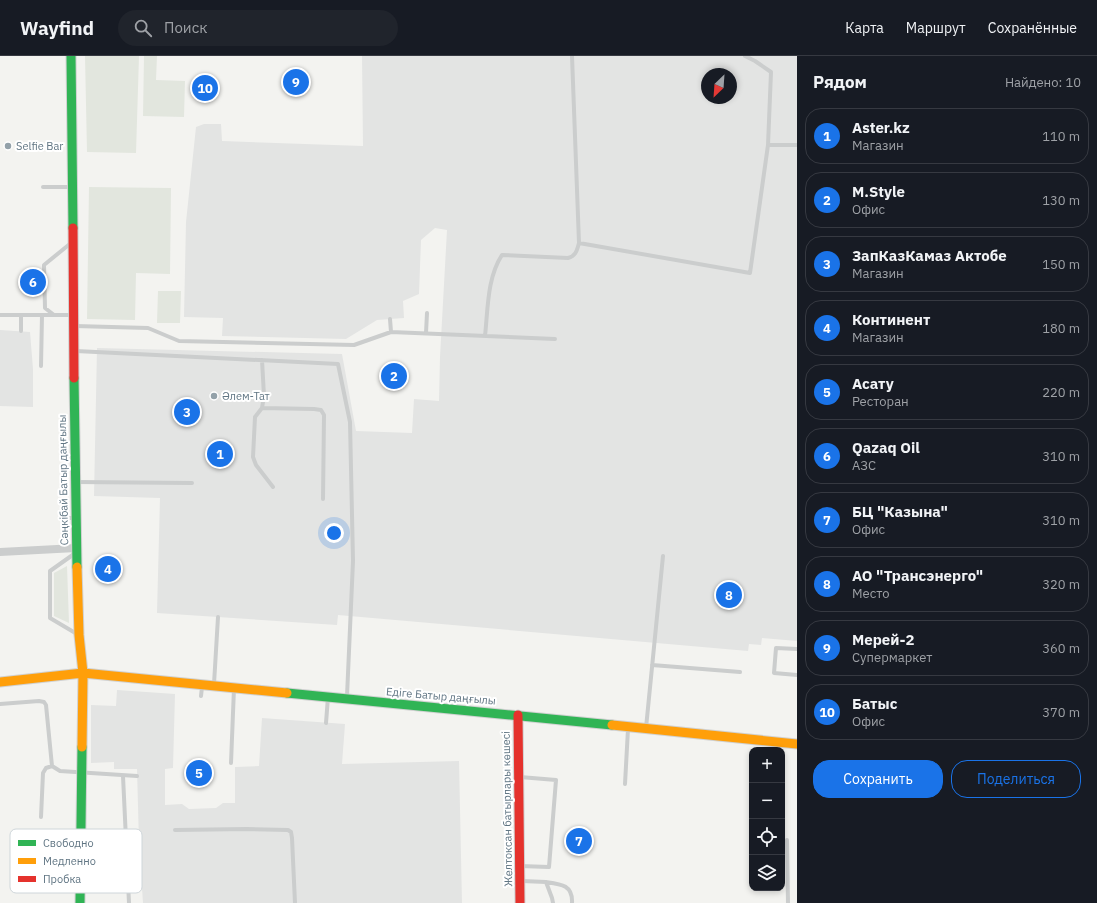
<!DOCTYPE html>
<html lang="ru">
<head>
<meta charset="utf-8">
<style>
	:root { --surface:#171b24; --page:#20242c; --text:#f1f3f6; --muted:#9ea1a6; --line:#363941; --accent:#1a73e8 }
	body { margin:0; font-family:"IBM Plex Sans",sans-serif; background:var(--page); color:var(--text) }
	.controls { position:absolute; right:12px; bottom:12px; display:grid; overflow:hidden; border-radius:8px; box-shadow:0 2px 6px #0003 }
	.controls button { width:36px; height:36px; display:grid; place-items:center; padding:0; border:0; border-bottom:1px solid var(--line); background:var(--surface); color:var(--text); font:20px sans-serif }
	.compass { position:absolute; left:701px; top:12px; width:36px; height:36px; border-radius:50%; background:var(--surface); box-shadow:0 2px 6px #0003; rotate:205deg }
	.you { position:absolute; left:334px; top:477px; width:14px; height:14px; margin:-10px; border:3px solid #fff; border-radius:50%; background:#1a73e8; box-shadow:0 0 0 6px #1a73e833 }
	.badge { display:grid; place-items:center; width:26px; height:26px; border-radius:50%; background:var(--accent); color:#fff; font-size:13px; font-weight:700 }
	.pin { position:absolute; translate:-50% -50%; border:2px solid #fff; box-shadow:0 1px 4px #0006 }
	.list { margin:0; padding:0; list-style:none }
	h2 { display:flex; justify-content:space-between; align-items:center; height:52px; margin:0; padding:0 16px; font-size:17px }
	h2 small { font-size:13px; font-weight:400; color:var(--muted) }
	.list li { display:grid; grid-template-columns:26px 1fr auto; gap:12px; align-items:center; box-sizing:border-box; height:56px; margin:0 8px 8px; padding:0 8px; border:1px solid var(--line); border-radius:16px }
	.list b { display:block; font-size:15px; white-space:nowrap }
	.list p { margin:0; font-size:13px; white-space:nowrap; color:var(--muted) }
	.list em { font-size:13px; font-style:normal; color:var(--muted) }
	.actions { display:flex; gap:8px; padding:12px 16px }
	.actions a { flex:1; padding:9px 0; border:1px solid var(--accent); border-radius:16px; text-align:center; font-size:14px; color:var(--accent) }
	.actions .main { background:var(--accent); color:#fff }
	.icon { flex:none; width:22px; height:22px; fill:none; stroke:currentColor; stroke-width:2; stroke-linecap:round; stroke-linejoin:round }
	.map { position:relative; flex:none; width:797px; height:847px; overflow:hidden }
	header { display:flex; align-items:center; gap:24px; box-sizing:border-box; height:56px; padding:0 20px; background:var(--surface); border-bottom:1px solid var(--line) }
	header strong { font-size:19px }
	nav { display:flex; gap:22px; margin-inline-start:auto; font-size:14px }
	.search { width:280px; height:36px; background:var(--page); display:flex; align-items:center; gap:10px; box-sizing:border-box; padding:0 14px; border-radius:22px; color:var(--muted); font-size:15px }
	main { display:flex }
	aside { flex:1; background:var(--surface) }
	.map>svg:first-child { display:block }
	.built { fill:#e3e4e3; fill-rule:evenodd }
	.green { fill:#e2e6de }
	.lines { fill:none; stroke-linecap:round; stroke-linejoin:round }
	.fast-casing { stroke:#d0d1d1; stroke-width:11 }
	.slow-casing { stroke:#d0d1d1; stroke-width:11 }
	.jam-casing { stroke:#d0d1d1; stroke-width:11 }
	.lane { stroke:#cbcdcd; stroke-width:4 }
	.street { stroke:#cbcdcd; stroke-width:8 }
	.fast { stroke:#30b455; stroke-width:9 }
	.slow { stroke:#ff9f0a; stroke-width:9 }
	.jam { stroke:#e5322d; stroke-width:9 }
	.poi-dot { fill:#93a1a9; stroke:#fff; stroke-width:1.5 }
	.labels { text-anchor:middle; stroke-width:4; stroke-linejoin:round; paint-order:stroke }
	.poi-label { font-size:11px; fill:#607583; stroke:#fff; text-anchor:start }
	.street-label { font-size:11px; fill:#607583; stroke:#fff }
	.key { fill:#fff; stroke:#cfd6da; stroke-width:1 }
	.key-label { font-size:11px; fill:#607583 }
</style>
</head>
<body>
<header>
<strong>Wayfind</strong>
<div class="search"><svg class="icon" aria-label="search" viewBox="0 0 24 24"><circle cx="10" cy="10" r="6"/><path d="M15 15l6 6"/></svg>Поиск</div>
<nav><a>Карта</a><a>Маршрут</a><a>Сохранённые</a></nav>
</header>
<main>
<div class="map">
<svg width="797" height="847" viewBox="0 0 797 847">
	<rect width="100%" height="100%" fill="#f3f3f0"/>
	<path class="built" d="M362 0H797V585L762 582 761 589 749 588 748 595 338 559 337 569 157 557 160 442 94 440 97 292 342 298 356 375 412 377 414 343 439 345 440 301 447 174 435 172 421 184 419 238 403 245 404 262 377 264 346 283 222 280 223 262 184 261 186 166 196 71 204 68H221L222 85 363 90ZM707 18H731V42H707Z
		M0 274 30 276 33 313V351L0 350Z
		M117 634 175 638 173 712 165 713V749L182 748 189 753 216 752 223 747H235V711L259 710 262 662 345 668 342 708 459 705 462 847H143L139 787 137 713H114V706L91 707V649L116 650Z"/>
	<path class="green" d="M85 0H139L136 97 87 96Z
		M144 0H157L156 24 185 25 184 61 143 60Z
		M89 131 171 132 170 218 136 217 135 264 87 263Z
		M158 235H181L180 267H157Z
		M67 510 69 567 54 560V517Z"/>
	<g class="lines">
		<defs>
			<path id="fast" d="M71 0 73 172
				M74 322 77 511
				M287 637 612 669
				M80 847 82 691"/>
			<path id="slow" d="M77 511 79 579 83 617 82 691
				M0 626 83 617 287 637
				M612 669 797 688"/>
			<path id="jam" d="M73 172 74 322
				M518 659 520 847"/>
		</defs>
		<use href="#fast" class="fast-casing"/>
		<use href="#slow" class="slow-casing"/>
		<use href="#jam" class="jam-casing"/>
		<path class="lane" d="M572 0 579 187 750 217 768 89
			M745 0 755 5 771 16 768 89H797
			M43 131H72
			M0 259H72
			M21 259V275
			M54 259 45 252 44 209 71 187
			M390 263 391 276
			M75 270 148 272 179 285 354 289 391 276 555 283
			M426 277 427 257
			M485 280C488 253 487 222 502 199L568 202C576 200 577 194 579 187
			M76 295 338 308 350 366 353 505 347 640
			M262 304 264 340 262 352 314 353 321 354 324 359 323 443
			M41 310 42 259
			M262 352 255 361 253 401 256 409 273 431
			M76 426 192 427
			M63 462H74
			M74 498 50 515V562L77 578
			M797 593 776 592 774 617 797 619
			M652 609 740 616
			M214 628 218 561
			M201 640 202 631
			M0 648 39 645 44 646 46 649 52 710 60 715 137 720
			M326 667 328 641
			M646 672 663 500
			M231 707 234 632
			M123 720 129 847
			M625 728 628 673
			M41 761 43 717 46 712 52 710
			M175 774 247 773 288 774 291 776 292 782 295 847
			M787 784 788 847
			M520 810 549 811 556 724 520 721
			M522 825 546 826 552 842 553 847
			M546 826C561 828 573 829 572 847"/>
		<path class="street" d="M0 496 76 492"/>
		<use href="#fast" class="fast"/>
		<use href="#slow" class="slow"/>
		<use href="#jam" class="jam"/>
	</g>
	<g class="poi-dot">
		<circle cx="8" cy="90" r="4"/>
		<circle cx="214" cy="340" r="4"/>
	</g>
	<g class="labels">
		<g class="poi-label">
			<text x="16" y="94">Selfie Bar</text>
			<text x="222" y="344">Әлем-Тат</text>
		</g>
		<g class="street-label">
			<text transform="translate(63 424) rotate(-91)" y="4">Сәңкібай Батыр даңғылы</text>
			<text transform="translate(441 640) rotate(5)" y="4">Едіге Батыр даңғылы</text>
			<text transform="translate(507 753) rotate(-91)" y="4">Желтоксан батырлары көшесі</text>
		</g>
	</g>
	<rect x="10" y="773" width="132" height="64" rx="6" class="key"/>
	<rect x="18" y="784" width="18" height="6" fill="#30b455"/>
	<rect x="18" y="802" width="18" height="6" fill="#ff9f0a"/>
	<rect x="18" y="820" width="18" height="6" fill="#e5322d"/>
	<g class="key-label">
		<text x="43" y="791">Свободно</text>
		<text x="43" y="809">Медленно</text>
		<text x="43" y="827">Пробка</text>
	</g>
</svg>
<div class="controls">
<button>+</button>
<button>−</button>
<button><svg class="icon" aria-label="locate" viewBox="0 0 24 24"><circle cx="12" cy="12" r="6"/><path d="M12 2v4M12 18v4M2 12h4M18 12h4"/></svg></button>
<button><svg class="icon" aria-label="layers" viewBox="0 0 24 24"><path d="M12 4l9 5-9 5-9-5zM3 14l9 5 9-5"/></svg></button>
</div>
<svg class="compass" viewBox="-18 -18 36 36"><path d="M0-13l5 13h-10z" fill="#e53935"/><path d="M0 13l5-13h-10z" fill="#9ea1a6"/></svg>
<div class="you"></div>
<div class="pin badge" style="left:220px;top:398px">1</div>
<div class="pin badge" style="left:394px;top:320px">2</div>
<div class="pin badge" style="left:187px;top:356px">3</div>
<div class="pin badge" style="left:108px;top:513px">4</div>
<div class="pin badge" style="left:199px;top:717px">5</div>
<div class="pin badge" style="left:33px;top:226px">6</div>
<div class="pin badge" style="left:579px;top:785px">7</div>
<div class="pin badge" style="left:729px;top:539px">8</div>
<div class="pin badge" style="left:296px;top:26px">9</div>
<div class="pin badge" style="left:205px;top:32px">10</div>
</div>
<aside>
<h2>Рядом<small>Найдено: 10</small></h2>
<ul class="list">
<li><span class="badge">1</span><div><b>Aster.kz</b><p>Магазин</p></div><em>110 m</em></li>
<li><span class="badge">2</span><div><b>M.Style</b><p>Офис</p></div><em>130 m</em></li>
<li><span class="badge">3</span><div><b>ЗапКазКамаз Актобе</b><p>Магазин</p></div><em>150 m</em></li>
<li><span class="badge">4</span><div><b>Континент</b><p>Магазин</p></div><em>180 m</em></li>
<li><span class="badge">5</span><div><b>Асату</b><p>Ресторан</p></div><em>220 m</em></li>
<li><span class="badge">6</span><div><b>Qazaq Oil</b><p>АЗС</p></div><em>310 m</em></li>
<li><span class="badge">7</span><div><b>БЦ &quot;Казына&quot;</b><p>Офис</p></div><em>310 m</em></li>
<li><span class="badge">8</span><div><b>АО &quot;Трансэнерго&quot;</b><p>Место</p></div><em>320 m</em></li>
<li><span class="badge">9</span><div><b>Мерей-2</b><p>Супермаркет</p></div><em>360 m</em></li>
<li><span class="badge">10</span><div><b>Батыс</b><p>Офис</p></div><em>370 m</em></li>
</ul>
<div class="actions"><a class="main">Сохранить</a><a>Поделиться</a></div>
</aside>
</main>
</body>
</html>
